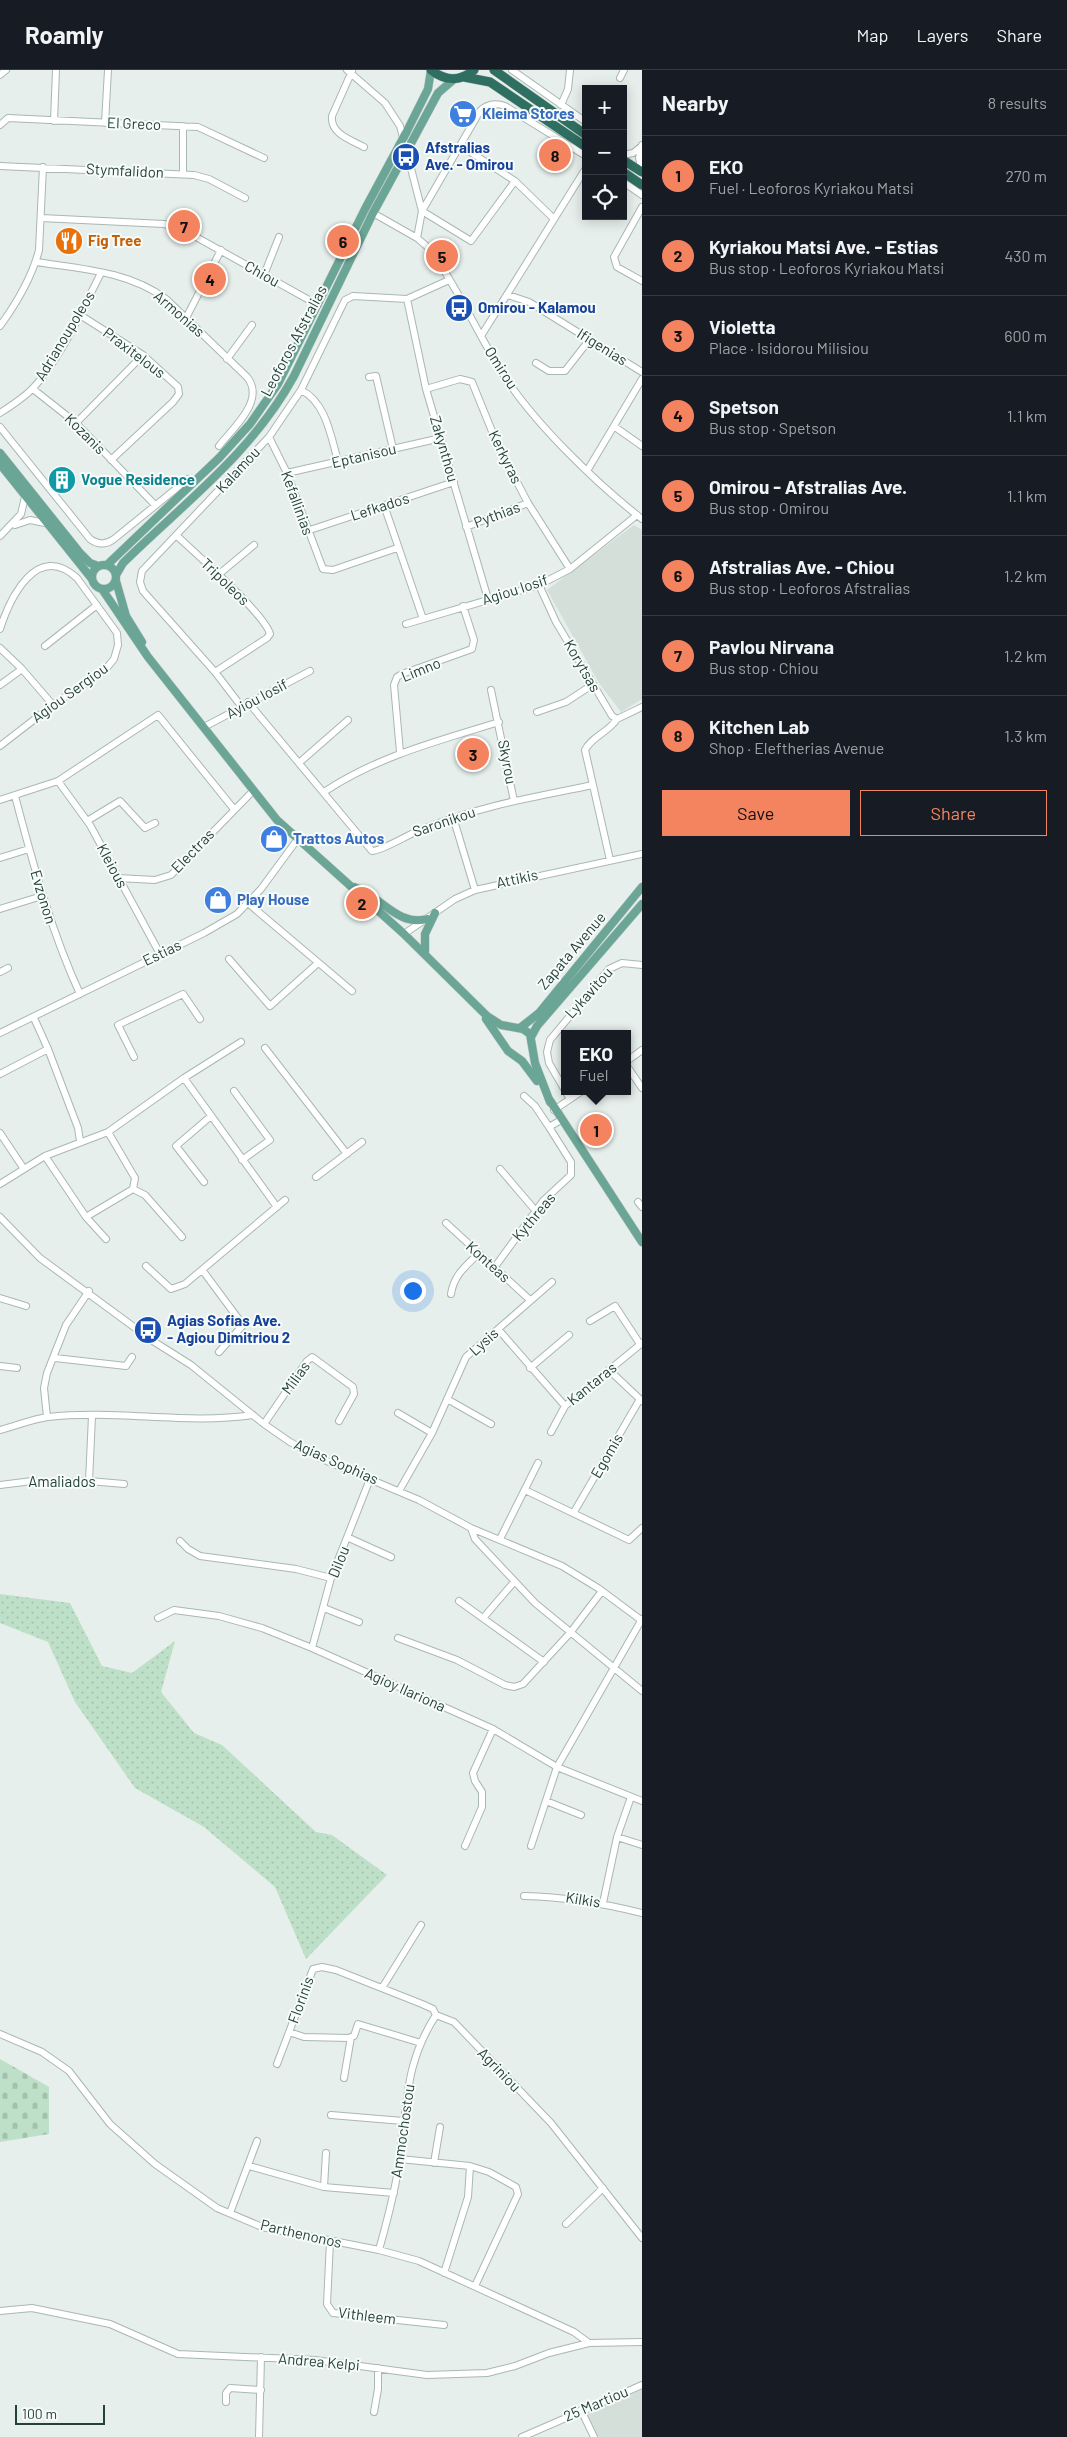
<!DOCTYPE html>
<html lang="en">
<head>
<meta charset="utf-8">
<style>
	:root { --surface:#171b24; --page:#20242c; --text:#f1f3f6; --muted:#9ea1a6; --line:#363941; --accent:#f4845f }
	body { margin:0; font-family:Barlow,sans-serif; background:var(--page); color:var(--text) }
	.controls { position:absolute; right:15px; top:15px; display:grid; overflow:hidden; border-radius:0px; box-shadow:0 2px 12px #0003 }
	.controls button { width:45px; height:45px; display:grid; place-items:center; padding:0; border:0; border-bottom:1px solid var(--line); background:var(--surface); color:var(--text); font:25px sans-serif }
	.scale { position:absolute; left:15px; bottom:12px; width:90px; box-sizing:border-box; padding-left:5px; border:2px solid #24423a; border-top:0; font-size:14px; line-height:18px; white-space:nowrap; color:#24423a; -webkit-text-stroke:4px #f7fbf9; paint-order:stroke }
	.you { position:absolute; left:412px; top:1220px; width:18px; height:18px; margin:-12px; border:4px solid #fff; border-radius:50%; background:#1a73e8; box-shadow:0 0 0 8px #1a73e833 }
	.badge { display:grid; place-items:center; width:32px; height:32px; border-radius:50%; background:var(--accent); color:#111; font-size:16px; font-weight:700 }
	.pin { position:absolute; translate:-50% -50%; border:2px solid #fff; box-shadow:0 1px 5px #0006 }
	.popup { position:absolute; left:561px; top:960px; width:70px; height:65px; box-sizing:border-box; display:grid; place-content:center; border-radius:0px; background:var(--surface); filter:drop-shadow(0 1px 4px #0005); font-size:16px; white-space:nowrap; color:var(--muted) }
	.popup b { font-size:19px; color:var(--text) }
	.popup::after { content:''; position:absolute; left:50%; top:100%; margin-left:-10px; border:10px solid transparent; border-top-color:var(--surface) }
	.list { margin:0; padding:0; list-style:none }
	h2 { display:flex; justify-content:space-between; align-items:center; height:65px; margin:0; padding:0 20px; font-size:21px }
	h2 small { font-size:16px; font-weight:400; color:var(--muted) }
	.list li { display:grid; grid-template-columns:32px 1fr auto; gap:15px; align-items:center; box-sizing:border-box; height:80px; padding:0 20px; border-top:1px solid var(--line) }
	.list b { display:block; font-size:19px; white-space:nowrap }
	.list p { margin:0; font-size:16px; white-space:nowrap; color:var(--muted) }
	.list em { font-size:16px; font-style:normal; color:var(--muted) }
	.actions { display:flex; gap:10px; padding:15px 20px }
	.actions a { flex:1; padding:11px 0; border:1px solid var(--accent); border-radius:0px; text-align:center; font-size:18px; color:var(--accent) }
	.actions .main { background:var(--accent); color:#111 }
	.icon { flex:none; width:28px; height:28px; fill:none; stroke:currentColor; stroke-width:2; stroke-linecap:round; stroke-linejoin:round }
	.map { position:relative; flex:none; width:642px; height:2367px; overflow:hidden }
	header { display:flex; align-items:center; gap:30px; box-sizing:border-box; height:70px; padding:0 25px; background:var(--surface); border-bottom:1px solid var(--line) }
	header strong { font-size:24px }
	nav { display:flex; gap:28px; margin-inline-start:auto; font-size:18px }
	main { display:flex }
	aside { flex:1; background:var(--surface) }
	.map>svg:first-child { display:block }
	.built { fill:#d4dfda }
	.grass { fill:url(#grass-dots) }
	.cemetery { fill:url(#cemetery-stones) }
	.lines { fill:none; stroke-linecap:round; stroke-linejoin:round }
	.minor-casing { stroke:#a8b8b2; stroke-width:8 }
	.major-casing { stroke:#c2cac8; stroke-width:9 }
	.highway-casing { stroke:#c2cac8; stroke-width:10 }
	.minor { stroke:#fff; stroke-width:6 }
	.major { stroke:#6aa596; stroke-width:8 }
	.highway { stroke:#2f6f62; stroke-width:9 }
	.major-bridge-casing { stroke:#c2cac8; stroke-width:9; stroke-linecap:butt }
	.major-bridge { stroke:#6aa596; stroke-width:8 }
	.labels { text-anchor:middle; stroke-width:4; stroke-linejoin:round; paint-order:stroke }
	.shop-label { font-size:15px; font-weight:bold; fill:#366cbe; stroke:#f7fbf9; text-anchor:start }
	.street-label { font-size:15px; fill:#24423a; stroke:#f7fbf9 }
	.transit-label { font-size:15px; font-weight:bold; fill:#164399; stroke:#f7fbf9; text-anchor:start }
	.food-label { font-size:15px; font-weight:bold; fill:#c56008; stroke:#f7fbf9; text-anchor:start }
	.culture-label { font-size:15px; font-weight:bold; fill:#0d838f; stroke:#f7fbf9; text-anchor:start }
</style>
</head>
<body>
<header>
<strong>Roamly</strong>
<nav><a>Map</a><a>Layers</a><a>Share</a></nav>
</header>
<main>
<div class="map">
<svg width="642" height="2367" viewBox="0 0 642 2367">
	<defs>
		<pattern id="grass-dots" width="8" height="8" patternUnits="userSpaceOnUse" patternTransform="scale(1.25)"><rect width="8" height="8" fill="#bfe0c8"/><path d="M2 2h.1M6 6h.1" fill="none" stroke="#a4c1ad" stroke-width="1.8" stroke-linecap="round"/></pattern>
		<pattern id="cemetery-stones" width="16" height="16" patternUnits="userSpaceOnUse" patternTransform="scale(1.25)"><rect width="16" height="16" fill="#bfe0c8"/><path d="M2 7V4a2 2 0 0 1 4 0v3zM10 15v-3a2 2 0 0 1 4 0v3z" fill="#a4c1ad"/></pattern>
	</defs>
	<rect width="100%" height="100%" fill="#e6efeb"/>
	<path class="built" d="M634 455 642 460V629L621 642 599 613 547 520Z
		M642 2317V2367H598L585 2346 613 2329H621Z"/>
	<path class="grass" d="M0 1524 70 1533 102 1596 132 1603 175 1571 161 1622 194 1663 222 1675 316 1762 332 1765 387 1805 306 1889 275 1817 204 1757 135 1718 75 1632 48 1572 0 1553Z"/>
	<path class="cemetery" d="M0 1989 49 2017V2064L0 2072Z"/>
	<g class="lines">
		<defs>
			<path id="minor" d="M347 0 385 33 400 56 422 141
				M512 0 586 52
				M352 1 332 46C330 64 351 70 364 77
				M0 5 6 0
				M620 8 624 0
				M561 35 568 19 570 0
				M54 51 56 0
				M105 53 108 0
				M0 55 8 48 198 57 264 88
				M183 56V104
				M642 75 639 88 642 100
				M461 76 515 111 553 148
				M623 85 633 83 642 76
				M0 96 194 105 209 109 245 128
				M623 112 642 125
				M642 137 614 187 617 197 642 211
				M422 141 471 171 515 111
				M373 143 417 168 430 179C458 218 477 263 503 304 534 353 596 413 642 449
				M41 148 164 154 180 158 318 235
				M417 168 422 141 480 41C487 34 496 33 505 36L586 86
				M36 192C81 199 128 201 166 229L247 307C266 330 233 358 219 376
				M264 205 279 167
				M508 225 529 232 642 302
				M407 229 426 319 488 529
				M80 245 143 285 178 317 179 324 173 332 111 390
				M186 248 221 180
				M0 256C16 234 32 207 39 180L43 97
				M481 266 586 98
				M227 289 252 255
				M536 293 549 301H565L590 269
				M369 307 376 306 393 379
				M33 319 76 353 155 435
				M426 319 460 309 472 312 498 376 528 433 570 499
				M301 320C326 332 331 367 338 391
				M0 343C11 336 25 327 34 317 61 288 83 238 101 203
				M76 353 143 285
				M0 357 90 469C98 475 106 475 114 469L188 409
				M615 357 642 376
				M269 367 287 403 323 499 333 500 397 478
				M587 401 642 309
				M287 403 441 368
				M384 435 423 549
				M15 455 30 450 45 453
				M466 457 528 433
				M307 461 454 412
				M176 465C194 482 265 544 270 564L267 568 215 602
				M0 466 21 444 25 427
				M218 505 254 475
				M539 515 556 552 612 646 617 649 642 637
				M406 554 539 515 570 499 637 445
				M0 559C10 528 37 471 77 508L117 563 118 575 114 589 105 600 53 635 0 676
				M45 576 97 535
				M0 578 22 599 53 635
				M0 615 22 599
				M491 620 514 731
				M248 632 372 781C382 781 407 765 418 761 474 737 534 727 593 715
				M241 636 215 602 143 521 140 512 142 501 269 367 301 320 345 230 353 226 407 229 449 210
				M537 642 566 632 592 615
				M204 657 310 601
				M400 682 394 615 397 607 402 604 472 579 474 570 463 536
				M300 692 348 650
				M58 711 90 755 160 884
				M324 722C378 686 438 671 499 652
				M15 726C33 794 51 861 80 924
				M0 730 58 711 158 645 233 738
				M453 747 475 820
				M87 751 120 731 145 758 155 753
				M0 788 29 779
				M610 790 585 680C592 666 609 662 617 649
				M118 808 155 810 171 805 253 721
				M249 834 352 921
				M0 839 42 826
				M404 864 455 829 475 820 642 784
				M229 889 270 936 318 893
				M0 902 8 898
				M34 948 48 979 78 1058 80 1071
				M0 963 204 863 237 844 261 819 297 770
				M265 978 347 1084
				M134 987 118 955 183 924 200 949
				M627 991 642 980
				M627 996 642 1018
				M0 1004 48 979
				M184 1008 241 972
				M234 1021 270 1070 242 1090
				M524 1026 535 1036 549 1057
				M570 1029 549 993 547 982 550 970 609 899 622 893 642 895
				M554 1040 582 1021
				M108 1062 135 1108 133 1119
				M0 1063 24 1099
				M45 1086 86 1147 106 1169
				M500 1099 535 1140
				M316 1107 362 1072
				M204 1112 176 1076 211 1046
				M0 1114 45 1086 108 1062 184 1008 277 1137
				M133 1119 145 1125 182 1167
				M638 1132 642 1137
				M0 1147 40 1188 153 1271 191 1295 264 1354 290 1372 322 1389 419 1430 471 1458 562 1496 598 1518 641 1550
				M86 1147 133 1119
				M446 1153 530 1230
				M146 1196 171 1219 185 1214 285 1130
				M494 1198 543 1131 571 1105V1092L549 1057 561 1050
				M203 1201 243 1255 219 1282
				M451 1224C454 1205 465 1197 478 1184
				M0 1228 26 1236
				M590 1251 615 1236 640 1274
				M498 1259 565 1336
				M55 1288 126 1296 132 1287
				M0 1296 17 1298
				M530 1298 569 1265
				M609 1300 642 1331
				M447 1329 491 1354
				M398 1343 432 1363
				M47 1347 44 1318 47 1303 66 1255 89 1221
				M264 1354 307 1291 312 1287 353 1317 354 1324 339 1351
				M0 1360C16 1356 32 1349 48 1347 116 1339 185 1355 253 1345
				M551 1362 565 1336 642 1273
				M89 1411 92 1346
				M0 1415 32 1411 47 1414 89 1411 124 1414
				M525 1420 629 1470 642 1458
				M399 1421 432 1363 466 1287 552 1212
				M574 1442 640 1329
				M471 1458 475 1469 535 1533 642 1621
				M349 1468 391 1487
				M500 1469 538 1393
				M180 1471 188 1479 200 1486 296 1499 331 1508
				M459 1531 544 1592
				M324 1538 359 1552
				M484 1547 514 1512
				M158 1548 174 1540 219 1546 262 1558 312 1578 493 1659 557 1697 642 1731
				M398 1568 457 1590 505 1615 514 1617 523 1614 570 1563 602 1521
				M312 1578 331 1508 370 1409
				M546 1731 581 1745
				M617 1767 642 1775
				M465 1776 482 1737V1722L475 1711 473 1703 493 1659
				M531 1776 557 1697 642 1549
				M524 1826C565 1827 602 1833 642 1843
				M603 1833 617 1767 631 1727
				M382 1918 421 1855
				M436 1945 454 1952 551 2053 642 2168
				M289 1962 304 1967 349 1968 354 1966 358 1954 421 1973
				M0 1964 42 1982 69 2001 110 2054 155 2094 217 2138 262 2157 379 2180 419 2191 574 2262 589 2273
				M277 1994 313 1899 322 1897 336 1900 422 1934 433 1939 436 1945
				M344 2008 351 1967
				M331 2045 403 2051
				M400 2089 470 2096 489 2102 516 2117 518 2124 475 2216
				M434 2093 440 2057
				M249 2096 324 2117 394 2123
				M324 2117 326 2083
				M230 2143 257 2071
				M566 2154 603 2118
				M330 2171 327 2234 333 2243 444 2255
				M379 2180C387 2151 395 2123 399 2093 408 2037 403 1996 436 1945
				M444 2203 468 2127 470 2096
				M0 2241 32 2238 110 2254 178 2284 315 2290 427 2305 487 2303 515 2296 549 2283 589 2273 642 2272
				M226 2332V2323L230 2318 261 2320
				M581 2340 594 2367
				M374 2342 378 2319V2298
				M259 2367 261 2287
				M522 2367 642 2315"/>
			<path id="major" d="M406 63 428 19 431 0
				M409 77 438 23 453 10
				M0 383 80 483 90 493 98 496
				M0 394 92 509
				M92 507a12 12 0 1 1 24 0a12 12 0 1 1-24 0Z
				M107 495 219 388 250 354 278 314 365 139 400 74
				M116 505 123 493C185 432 251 384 294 306L373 143 403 88
				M116 511 126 546 142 572
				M102 519 148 587 277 750 404 864 487 946 501 955 523 959 530 964 535 993 550 1032
				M354 817C380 825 397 857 427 849
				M425 884V864L435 843
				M486 949 508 981 522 991 537 1011
				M520 958 539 943 642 817
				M531 967 537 956 642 834
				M549 1029 642 1172"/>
			<path id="highway" d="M431 0C445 11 460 12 474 0
				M494 0 586 65
				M464 7 490 12 586 77
				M623 90 642 102
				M623 102 642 115"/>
		</defs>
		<use href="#minor" class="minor-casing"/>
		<use href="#major" class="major-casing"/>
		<use href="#highway" class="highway-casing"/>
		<use href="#minor" class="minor"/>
		<use href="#major" class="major"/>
		<use href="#highway" class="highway"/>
		<defs>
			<path id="major-bridge" d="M400 74 406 63
				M403 88 409 77"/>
		</defs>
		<use href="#major-bridge" class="major-bridge-casing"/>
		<use href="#major-bridge" class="major-bridge"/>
	</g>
	<defs>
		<symbol id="supermarket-disc" viewBox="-11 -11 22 22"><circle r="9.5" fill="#3f7fe0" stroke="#f7fbf9"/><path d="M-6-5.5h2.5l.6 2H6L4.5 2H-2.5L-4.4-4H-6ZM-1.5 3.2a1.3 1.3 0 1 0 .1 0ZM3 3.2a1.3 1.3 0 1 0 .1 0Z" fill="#fff"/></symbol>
		<symbol id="bus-disc" viewBox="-11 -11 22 22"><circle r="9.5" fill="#1a4fb4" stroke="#f7fbf9"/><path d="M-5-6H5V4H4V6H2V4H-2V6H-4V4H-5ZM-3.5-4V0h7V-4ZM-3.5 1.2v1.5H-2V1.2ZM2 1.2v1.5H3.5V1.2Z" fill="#fff"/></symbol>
		<symbol id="restaurant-disc" viewBox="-11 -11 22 22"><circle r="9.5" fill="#e8710a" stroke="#f7fbf9"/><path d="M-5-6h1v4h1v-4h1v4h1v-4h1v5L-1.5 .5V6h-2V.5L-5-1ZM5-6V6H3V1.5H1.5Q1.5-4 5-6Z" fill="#fff"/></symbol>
		<symbol id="building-disc" viewBox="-11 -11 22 22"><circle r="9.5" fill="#0f9aa8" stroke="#f7fbf9"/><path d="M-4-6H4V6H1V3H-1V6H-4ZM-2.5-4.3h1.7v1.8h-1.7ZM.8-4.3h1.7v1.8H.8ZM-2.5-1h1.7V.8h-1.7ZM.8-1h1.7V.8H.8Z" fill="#fff"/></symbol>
		<symbol id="shop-disc" viewBox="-11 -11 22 22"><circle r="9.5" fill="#3f7fe0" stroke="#f7fbf9"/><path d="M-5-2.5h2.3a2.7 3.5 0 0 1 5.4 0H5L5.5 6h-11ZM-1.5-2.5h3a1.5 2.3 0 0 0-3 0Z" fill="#fff"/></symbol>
	</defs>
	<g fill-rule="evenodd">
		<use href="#supermarket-disc" x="447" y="28" width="32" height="32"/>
		<use href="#bus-disc" x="390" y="71" width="32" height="32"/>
		<use href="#restaurant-disc" x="53" y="155" width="32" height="32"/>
		<use href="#bus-disc" x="443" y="222" width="32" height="32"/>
		<use href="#building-disc" x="46" y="394" width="32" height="32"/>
		<use href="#shop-disc" x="258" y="753" width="32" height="32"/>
		<use href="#shop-disc" x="202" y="814" width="32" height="32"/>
		<use href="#bus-disc" x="132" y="1244" width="32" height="32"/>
	</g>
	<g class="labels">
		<g class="shop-label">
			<text x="482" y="49">Kleima Stores</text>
			<text x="293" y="774">Trattos Autos</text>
			<text x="237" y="835">Play House</text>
		</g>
		<g class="street-label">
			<text transform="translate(134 54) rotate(2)" y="5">El Greco</text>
			<text transform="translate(125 101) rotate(3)" y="5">Stymfalidon</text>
			<text transform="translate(262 204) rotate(29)" y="5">Chiou</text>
			<text transform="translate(179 244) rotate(41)" y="5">Armonias</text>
			<text transform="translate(65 266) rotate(-59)" y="5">Adrianoupoleos</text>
			<text transform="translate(294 271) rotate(-62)" y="5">Leoforos Afstralias</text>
			<text transform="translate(602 277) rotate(32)" y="5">Ifigenias</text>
			<text transform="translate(134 283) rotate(37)" y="5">Praxitelous</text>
			<text transform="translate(501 298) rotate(57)" y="5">Omirou</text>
			<text transform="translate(85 364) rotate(45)" y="5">Kozanis</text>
			<text transform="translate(444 379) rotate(74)" y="5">Zakynthou</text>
			<text transform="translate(364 386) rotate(-13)" y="5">Eptanisou</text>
			<text transform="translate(505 387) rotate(64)" y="5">Kerkyras</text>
			<text transform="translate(238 400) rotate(-47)" y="5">Kalamou</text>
			<text transform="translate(297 433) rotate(70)" y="5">Kefallinias</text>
			<text transform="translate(380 437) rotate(-18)" y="5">Lefkados</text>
			<text transform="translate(497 445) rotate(-21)" y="5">Pythias</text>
			<text transform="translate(225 512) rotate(44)" y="5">Tripoleos</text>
			<text transform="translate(515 520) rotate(-18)" y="5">Agiou Iosif</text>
			<text transform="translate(582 596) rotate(60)" y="5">Korytsas</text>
			<text transform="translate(421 600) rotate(-22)" y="5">Limno</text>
			<text transform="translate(70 623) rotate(-36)" y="5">Agiou Sergiou</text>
			<text transform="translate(257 629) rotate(-28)" y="5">Ayiou Iosif</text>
			<text transform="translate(507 692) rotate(79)" y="5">Skyrou</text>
			<text transform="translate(444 752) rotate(-19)" y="5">Saronikou</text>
			<text transform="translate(193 781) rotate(-46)" y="5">Electras</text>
			<text transform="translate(112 796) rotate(62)" y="5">Kleious</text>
			<text transform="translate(517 809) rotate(-12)" y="5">Attikis</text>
			<text transform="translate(43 827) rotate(73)" y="5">Evzonon</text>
			<text transform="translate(572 881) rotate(-50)" y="5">Zapata Avenue</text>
			<text transform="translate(162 883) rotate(-26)" y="5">Estias</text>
			<text transform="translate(589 923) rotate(-48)" y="5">Lykavitou</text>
			<text transform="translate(534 1147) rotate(-50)" y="5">Kythreas</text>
			<text transform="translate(488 1192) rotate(42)" y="5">Konteas</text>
			<text transform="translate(484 1272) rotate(-42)" y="5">Lysis</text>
			<text transform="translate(296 1308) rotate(-54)" y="5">Milias</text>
			<text transform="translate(592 1314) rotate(-39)" y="5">Kantaras</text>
			<text transform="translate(607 1386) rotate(-60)" y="5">Egomis</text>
			<text transform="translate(336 1392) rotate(24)" y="5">Agias Sophias</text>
			<text x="62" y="1417">Amaliados</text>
			<text transform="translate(339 1492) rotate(-68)" y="5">Dilou</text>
			<text transform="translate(405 1620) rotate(24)" y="5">Agioy Ilariona</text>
			<text transform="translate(583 1830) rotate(9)" y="5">Kilkis</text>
			<text transform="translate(301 1930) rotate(-70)" y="5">Florinis</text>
			<text transform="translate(499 2000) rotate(46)" y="5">Agriniou</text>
			<text transform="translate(403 2061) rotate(-82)" y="5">Ammochostou</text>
			<text transform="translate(301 2164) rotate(13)" y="5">Parthenonos</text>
			<text transform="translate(367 2246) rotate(7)" y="5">Vithleem</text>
			<text transform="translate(319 2292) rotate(5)" y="5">Andrea Kelpi</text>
			<text transform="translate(596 2334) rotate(-23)" y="5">25 Martiou</text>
		</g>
		<g class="transit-label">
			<text x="425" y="83">Afstralias<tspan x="425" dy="17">Ave. - Omirou</tspan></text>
			<text x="478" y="243">Omirou - Kalamou</text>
			<text x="167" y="1256">Agias Sofias Ave.<tspan x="167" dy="17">- Agiou Dimitriou 2</tspan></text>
		</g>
		<g class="food-label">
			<text x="88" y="176">Fig Tree</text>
		</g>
		<g class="culture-label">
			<text x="81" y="415">Vogue Residence</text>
		</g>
	</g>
</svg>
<div class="controls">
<button>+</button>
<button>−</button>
<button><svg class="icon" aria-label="locate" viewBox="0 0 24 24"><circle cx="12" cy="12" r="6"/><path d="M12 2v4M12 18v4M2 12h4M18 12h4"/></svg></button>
</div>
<div class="scale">100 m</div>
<div class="you"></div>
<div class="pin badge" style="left:596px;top:1060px">1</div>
<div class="popup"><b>EKO</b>Fuel</div>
<div class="pin badge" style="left:362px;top:833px">2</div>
<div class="pin badge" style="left:473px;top:684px">3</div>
<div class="pin badge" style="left:210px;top:209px">4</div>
<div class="pin badge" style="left:442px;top:186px">5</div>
<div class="pin badge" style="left:343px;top:171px">6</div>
<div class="pin badge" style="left:184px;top:156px">7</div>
<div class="pin badge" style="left:555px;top:85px">8</div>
</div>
<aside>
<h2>Nearby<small>8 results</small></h2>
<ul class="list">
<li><span class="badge">1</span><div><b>EKO</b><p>Fuel · Leoforos Kyriakou Matsi</p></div><em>270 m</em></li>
<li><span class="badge">2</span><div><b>Kyriakou Matsi Ave. - Estias</b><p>Bus stop · Leoforos Kyriakou Matsi</p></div><em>430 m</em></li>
<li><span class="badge">3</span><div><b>Violetta</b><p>Place · Isidorou Milisiou</p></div><em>600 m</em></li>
<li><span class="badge">4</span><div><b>Spetson</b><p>Bus stop · Spetson</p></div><em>1.1 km</em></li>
<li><span class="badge">5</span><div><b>Omirou - Afstralias Ave.</b><p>Bus stop · Omirou</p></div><em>1.1 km</em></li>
<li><span class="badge">6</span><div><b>Afstralias Ave. - Chiou</b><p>Bus stop · Leoforos Afstralias</p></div><em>1.2 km</em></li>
<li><span class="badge">7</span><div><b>Pavlou Nirvana</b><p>Bus stop · Chiou</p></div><em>1.2 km</em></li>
<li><span class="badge">8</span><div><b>Kitchen Lab</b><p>Shop · Eleftherias Avenue</p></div><em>1.3 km</em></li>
</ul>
<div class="actions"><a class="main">Save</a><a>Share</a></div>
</aside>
</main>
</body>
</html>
